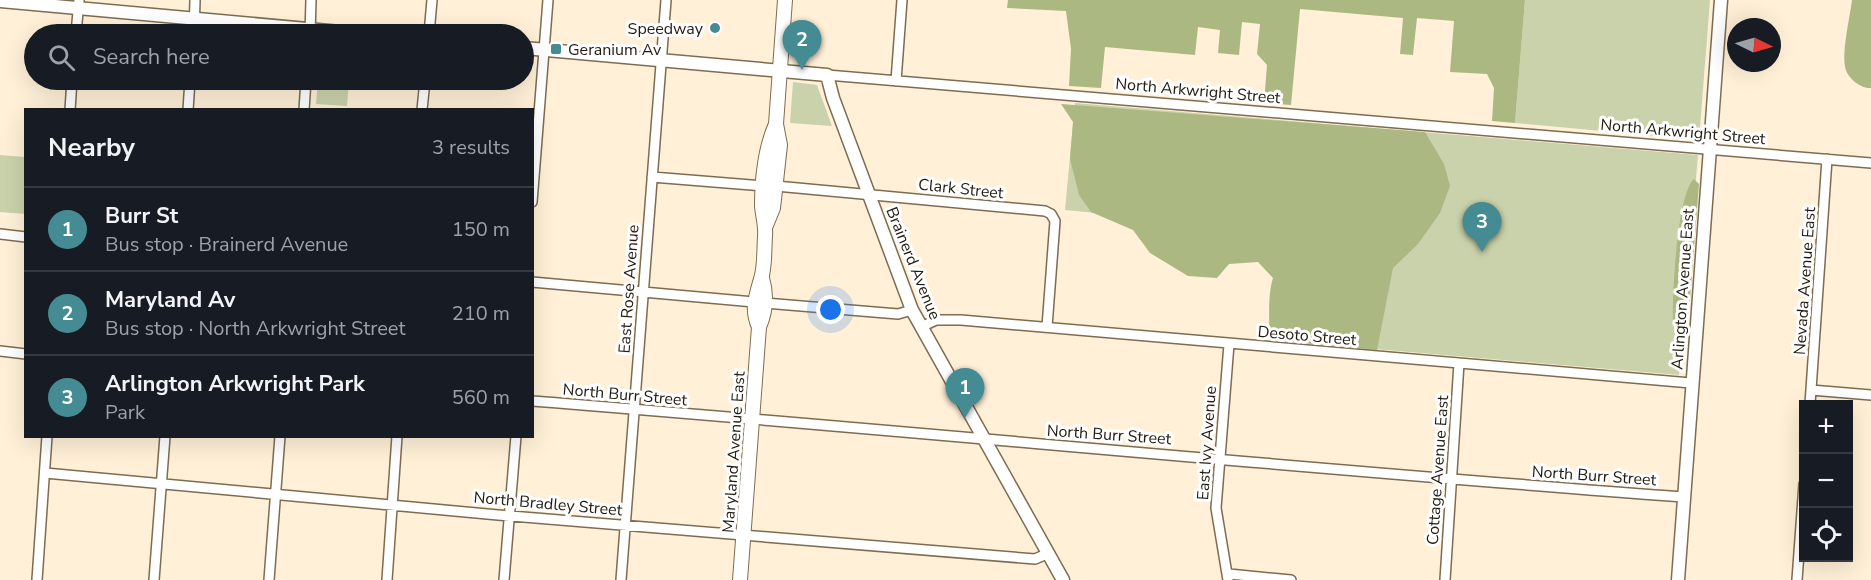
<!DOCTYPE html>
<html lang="en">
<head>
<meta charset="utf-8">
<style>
	:root { --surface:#171b24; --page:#20242c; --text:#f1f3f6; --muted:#9ea1a6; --line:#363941; --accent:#448b93 }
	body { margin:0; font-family:"Nunito Sans",sans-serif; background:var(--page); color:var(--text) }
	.controls { position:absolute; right:18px; bottom:18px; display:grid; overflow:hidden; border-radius:0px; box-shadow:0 6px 24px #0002 }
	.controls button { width:54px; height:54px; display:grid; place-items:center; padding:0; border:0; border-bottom:2px solid var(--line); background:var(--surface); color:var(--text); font:30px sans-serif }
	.compass { position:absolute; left:1727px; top:18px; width:54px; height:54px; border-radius:50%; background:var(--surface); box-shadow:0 6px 24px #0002; rotate:95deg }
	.you { position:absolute; left:831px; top:310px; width:21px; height:21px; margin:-15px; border:4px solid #fff; border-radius:50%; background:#1a73e8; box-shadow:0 0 0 9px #1a73e833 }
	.badge { display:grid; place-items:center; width:39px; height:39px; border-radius:50%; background:var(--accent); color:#fff; font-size:20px; font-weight:700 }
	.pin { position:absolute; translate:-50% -50px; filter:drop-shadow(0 2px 3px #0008) }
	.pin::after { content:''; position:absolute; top:32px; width:21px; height:18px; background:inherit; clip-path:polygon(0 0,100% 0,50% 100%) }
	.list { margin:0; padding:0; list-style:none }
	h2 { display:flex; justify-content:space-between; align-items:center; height:78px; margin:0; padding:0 24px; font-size:26px }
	h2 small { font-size:20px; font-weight:400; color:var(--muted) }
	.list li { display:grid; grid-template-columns:39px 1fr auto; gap:18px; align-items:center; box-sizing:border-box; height:84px; padding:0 24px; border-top:2px solid var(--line) }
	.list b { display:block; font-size:22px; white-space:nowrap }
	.list p { margin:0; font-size:20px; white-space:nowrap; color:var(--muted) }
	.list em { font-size:20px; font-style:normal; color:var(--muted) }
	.icon { flex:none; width:33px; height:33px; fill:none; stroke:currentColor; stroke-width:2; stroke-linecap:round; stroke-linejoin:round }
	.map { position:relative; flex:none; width:1871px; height:580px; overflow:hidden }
	.search { position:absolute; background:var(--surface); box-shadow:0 6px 24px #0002; left:24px; top:24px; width:510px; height:66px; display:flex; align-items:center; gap:15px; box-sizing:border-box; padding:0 21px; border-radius:33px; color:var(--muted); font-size:22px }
	.panel { position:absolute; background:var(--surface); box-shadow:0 6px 24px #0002; left:24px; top:108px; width:510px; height:330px; border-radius:0px }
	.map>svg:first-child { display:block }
	.green { fill:#c9d2aa }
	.forest { fill:#acb882 }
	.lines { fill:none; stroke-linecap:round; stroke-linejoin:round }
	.minor-casing { stroke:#7d6c51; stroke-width:12 }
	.tertiary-casing { stroke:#7d6c51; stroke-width:15 }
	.secondary-casing { stroke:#7d6c51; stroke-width:16 }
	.minor { stroke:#fff; stroke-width:9 }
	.tertiary { stroke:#fff; stroke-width:12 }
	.secondary { stroke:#fff; stroke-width:14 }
	.poi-dot { fill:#448b93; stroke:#fff; stroke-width:2 }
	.labels { text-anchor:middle; stroke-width:6; stroke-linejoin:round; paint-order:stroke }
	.poi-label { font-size:16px; fill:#211a0f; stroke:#fff; text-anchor:end }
	.street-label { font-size:16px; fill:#211a0f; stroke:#fff }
</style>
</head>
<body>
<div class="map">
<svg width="1871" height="580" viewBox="0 0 1871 580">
	<rect width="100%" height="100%" fill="#fff0d7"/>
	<path class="green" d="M1525 0H1710L1699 140 1515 123Z
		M318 80H349L347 106 316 104Z
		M793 82 817 85 832 126 790 123Z
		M1075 103 1698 155 1679 375 1269 340 1276 274 1272 230 1065 210Z
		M0 155 25 157V214L0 212Z"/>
	<path class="forest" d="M1008 0H1525L1515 123 1492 121 1494 88 1487 74 1450 72 1454 21 1417 18 1413 55 1400 54 1403 18 1300 9 1291 105 1264 103 1267 65 1257 54 1260 24 1242 22 1239 55 1218 53 1220 30 1198 27 1195 55 1105 47 1101 88 1069 86 1071 49 1066 11 1007 8Z
		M1852 0H1871V88C1860 89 1846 77 1845 66 1842 51 1850 16 1852 0Z
		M1061 104 1425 132 1444 164 1450 186 1440 213 1418 244 1393 268 1377 350 1269 340C1270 319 1267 297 1273 278L1258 262 1229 264 1217 278 1188 276 1150 253 1133 230 1091 212 1079 195 1070 159 1073 122Z
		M1694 179 1699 184 1689 312 1684 329 1673 322C1672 296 1677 194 1694 179Z"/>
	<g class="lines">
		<defs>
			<path id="minor" d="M76 34 79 0
				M194 34 195 0
				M310 34 311 0
				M429 34 432 0
				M827 75 1871 163
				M896 81 902 0
				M70 110 72 80
				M188 110 190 80
				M304 110 306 80
				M422 110 425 80
				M652 177 764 186
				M776 186 1045 211 1051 214 1055 221 1047 327
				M532 202 548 0
				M0 234 26 237
				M532 282 754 302
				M765 303 898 314 912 310
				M921 327 936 320H961L1691 383
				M0 351 26 354
				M1811 390 1871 395
				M532 401C916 431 1300 469 1684 497
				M1810 404 1827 159
				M45 473 498 515 1035 559 1049 553
				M1229 574 1291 580
				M37 580 47 436
				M154 580 165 436
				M269 580 280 436
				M387 580 397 436
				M504 580 516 436
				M621 580 666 0
				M1228 580 1216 508 1229 344
				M1445 580 1459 363
				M1797 580 1804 484"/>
			<path id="tertiary" d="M0 1 362 34
				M524 48 827 75 833 98 912 310 1063 580
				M1678 580 1721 0"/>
			<path id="secondary" d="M766 225 773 208 780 145 776 124 785 0
				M759 327C751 309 756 297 761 279 765 267 764 250 765 237 766 226 763 217 762 206 762 179 765 149 776 124
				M740 580 759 327C766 311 767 295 762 278"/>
		</defs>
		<use href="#minor" class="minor-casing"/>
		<use href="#tertiary" class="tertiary-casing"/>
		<use href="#secondary" class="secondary-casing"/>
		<use href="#minor" class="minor"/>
		<use href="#tertiary" class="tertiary"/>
		<use href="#secondary" class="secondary"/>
	</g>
	<g class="poi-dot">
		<circle cx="715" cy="28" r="6"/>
		<rect x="550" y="43" width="12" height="12" rx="3"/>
	</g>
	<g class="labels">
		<g class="poi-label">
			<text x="703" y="34">Speedway</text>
			<text x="568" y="55" text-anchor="start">Geranium Av</text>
		</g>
		<g class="street-label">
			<text transform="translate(1198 90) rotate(5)" y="6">North Arkwright Street</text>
			<text transform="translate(1683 131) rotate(5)" y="6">North Arkwright Street</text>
			<text transform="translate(961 188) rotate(6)" y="6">Clark Street</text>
			<text transform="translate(914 263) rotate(68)" y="6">Brainerd Avenue</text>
			<text transform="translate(1804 281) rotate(-86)" y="6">Nevada Avenue East</text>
			<text transform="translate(628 289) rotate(-86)" y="6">East Rose Avenue</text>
			<text transform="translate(1682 289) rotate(-86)" y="6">Arlington Avenue East</text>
			<text transform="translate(1307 335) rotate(5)" y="6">Desoto Street</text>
			<text transform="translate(625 394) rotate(5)" y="6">North Burr Street</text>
			<text transform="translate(1109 434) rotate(4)" y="6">North Burr Street</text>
			<text transform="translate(1206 443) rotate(-86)" y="6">East Ivy Avenue</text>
			<text transform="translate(733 452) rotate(-86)" y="6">Maryland Avenue East</text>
			<text transform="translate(1437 470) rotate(-86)" y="6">Cottage Avenue East</text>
			<text transform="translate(1594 475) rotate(4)" y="6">North Burr Street</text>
			<text transform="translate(548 503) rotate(5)" y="6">North Bradley Street</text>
		</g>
	</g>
</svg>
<div class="controls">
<button>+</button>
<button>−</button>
<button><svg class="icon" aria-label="locate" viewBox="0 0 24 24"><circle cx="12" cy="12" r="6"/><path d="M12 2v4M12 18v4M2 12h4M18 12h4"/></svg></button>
</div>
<svg class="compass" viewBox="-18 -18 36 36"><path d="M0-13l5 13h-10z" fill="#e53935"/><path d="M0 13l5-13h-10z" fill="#9ea1a6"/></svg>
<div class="you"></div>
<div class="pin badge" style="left:965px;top:418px">1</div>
<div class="pin badge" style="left:802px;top:70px">2</div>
<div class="pin badge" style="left:1482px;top:252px">3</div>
<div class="search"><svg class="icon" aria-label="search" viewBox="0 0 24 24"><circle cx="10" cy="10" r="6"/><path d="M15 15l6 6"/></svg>Search here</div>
<section class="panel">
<h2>Nearby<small>3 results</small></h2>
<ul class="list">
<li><span class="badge">1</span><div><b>Burr St</b><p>Bus stop · Brainerd Avenue</p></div><em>150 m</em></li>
<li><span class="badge">2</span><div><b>Maryland Av</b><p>Bus stop · North Arkwright Street</p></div><em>210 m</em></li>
<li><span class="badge">3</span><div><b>Arlington Arkwright Park</b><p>Park</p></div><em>560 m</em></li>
</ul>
</section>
</div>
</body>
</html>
